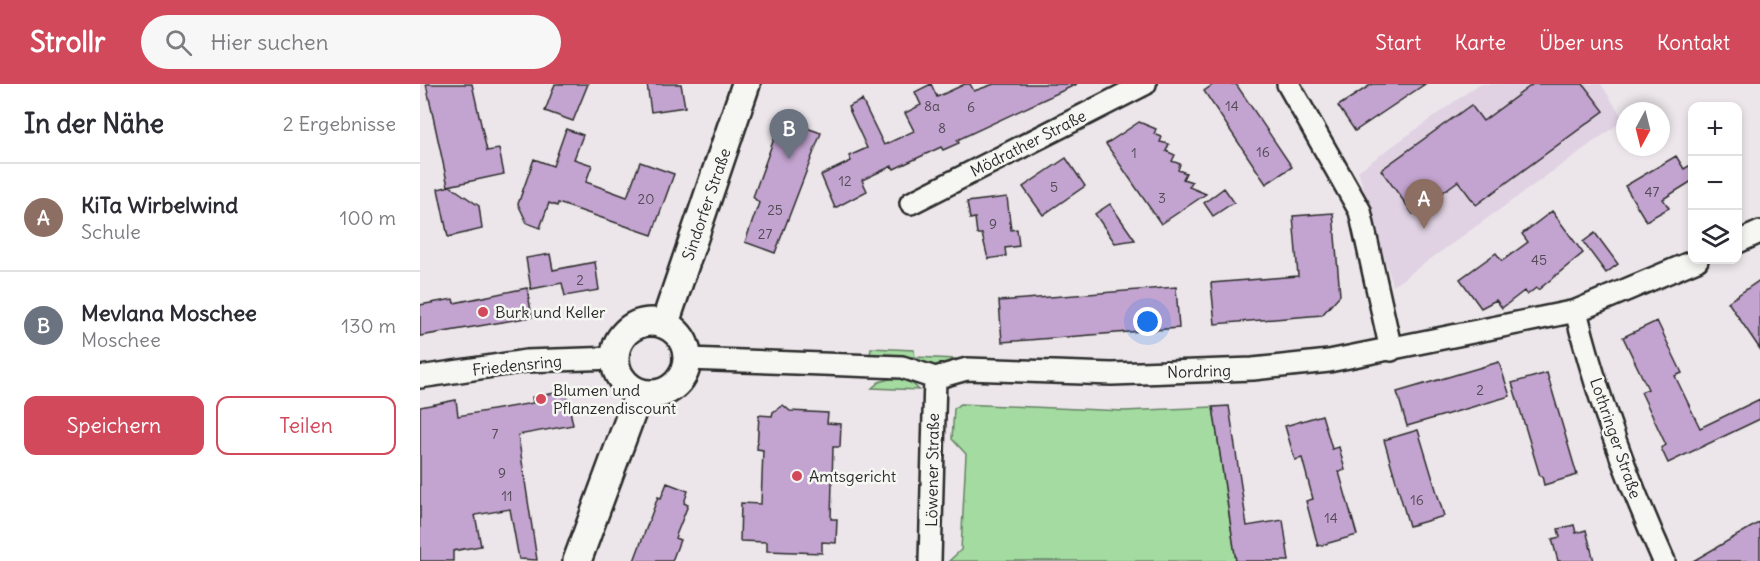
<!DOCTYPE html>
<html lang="de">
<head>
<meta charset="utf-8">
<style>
	:root { --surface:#fff; --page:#f7f7f7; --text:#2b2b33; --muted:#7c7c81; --line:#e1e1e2; --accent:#d1495b }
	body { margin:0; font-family:Delius,sans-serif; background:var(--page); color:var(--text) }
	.controls { position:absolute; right:18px; top:18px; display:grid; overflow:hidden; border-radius:12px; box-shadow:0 3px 9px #0003 }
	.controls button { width:54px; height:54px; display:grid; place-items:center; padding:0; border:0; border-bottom:2px solid var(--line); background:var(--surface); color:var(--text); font:30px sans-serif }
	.compass { position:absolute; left:1196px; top:18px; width:54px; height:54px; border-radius:50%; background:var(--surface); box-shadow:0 3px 9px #0003; rotate:187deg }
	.you { position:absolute; left:728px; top:238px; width:21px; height:21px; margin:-15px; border:4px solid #fff; border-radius:50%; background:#1a73e8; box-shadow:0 0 0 9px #1a73e833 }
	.badge { display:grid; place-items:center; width:39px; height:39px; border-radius:50%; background:var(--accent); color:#fff; font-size:20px; font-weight:700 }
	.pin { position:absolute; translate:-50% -50px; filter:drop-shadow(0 2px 3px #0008) }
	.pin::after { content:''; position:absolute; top:32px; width:21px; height:18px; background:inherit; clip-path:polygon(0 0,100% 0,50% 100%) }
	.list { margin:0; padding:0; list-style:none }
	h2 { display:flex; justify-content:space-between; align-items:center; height:78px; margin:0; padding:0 24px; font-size:26px }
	h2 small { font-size:20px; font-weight:400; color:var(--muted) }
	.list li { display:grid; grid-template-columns:39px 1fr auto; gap:18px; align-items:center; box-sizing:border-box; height:108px; padding:0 24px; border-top:2px solid var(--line) }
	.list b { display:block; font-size:22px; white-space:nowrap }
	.list p { margin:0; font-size:20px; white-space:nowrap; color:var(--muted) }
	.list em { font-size:20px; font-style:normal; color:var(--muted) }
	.actions { display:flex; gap:12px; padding:18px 24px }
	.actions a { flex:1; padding:14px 0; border:2px solid var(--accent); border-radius:12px; text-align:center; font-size:21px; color:var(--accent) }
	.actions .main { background:var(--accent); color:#fff }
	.icon { flex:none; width:33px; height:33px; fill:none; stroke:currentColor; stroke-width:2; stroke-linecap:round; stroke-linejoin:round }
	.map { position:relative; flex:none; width:1340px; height:477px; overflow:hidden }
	header { display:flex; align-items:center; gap:36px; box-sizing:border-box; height:84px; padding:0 30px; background:var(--accent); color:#fff }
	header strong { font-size:28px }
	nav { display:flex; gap:33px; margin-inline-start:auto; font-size:21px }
	.search { width:420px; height:54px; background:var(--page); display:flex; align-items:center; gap:15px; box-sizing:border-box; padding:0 21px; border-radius:33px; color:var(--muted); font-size:22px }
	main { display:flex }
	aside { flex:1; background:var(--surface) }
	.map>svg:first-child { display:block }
	.built { fill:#e0d2e3 }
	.green { fill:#a3dba0; stroke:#678366; stroke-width:1.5 }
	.building { fill:#c3a4d0; stroke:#2b2b2b; stroke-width:1.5 }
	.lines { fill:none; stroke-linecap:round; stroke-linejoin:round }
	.minor-casing { stroke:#2b2b2b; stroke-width:26 }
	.tertiary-casing { stroke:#2b2b2b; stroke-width:32 }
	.minor { stroke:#f6f6f2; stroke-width:21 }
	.tertiary { stroke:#f6f6f2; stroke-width:27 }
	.poi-dot { fill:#d1495b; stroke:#f6f6f2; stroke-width:2 }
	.labels { text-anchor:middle; stroke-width:5; stroke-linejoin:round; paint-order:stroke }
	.number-label { font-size:14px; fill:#514954 }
	.street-label { font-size:16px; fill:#2b2b2b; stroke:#f6f6f2 }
	.poi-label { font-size:16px; fill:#2b2b2b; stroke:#f6f6f2; text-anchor:start }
</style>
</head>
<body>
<header>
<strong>Strollr</strong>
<div class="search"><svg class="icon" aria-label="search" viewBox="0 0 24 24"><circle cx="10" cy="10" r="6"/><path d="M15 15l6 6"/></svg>Hier suchen</div>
<nav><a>Start</a><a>Karte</a><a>Über uns</a><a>Kontakt</a></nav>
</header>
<main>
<aside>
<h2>In der Nähe<small>2 Ergebnisse</small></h2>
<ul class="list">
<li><span class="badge" style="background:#8d6e63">A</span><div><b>KiTa Wirbelwind</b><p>Schule</p></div><em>100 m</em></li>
<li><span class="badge" style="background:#6b7280">B</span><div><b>Mevlana Moschee</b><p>Moschee</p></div><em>130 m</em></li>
</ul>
<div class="actions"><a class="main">Speichern</a><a>Teilen</a></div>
</aside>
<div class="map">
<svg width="1340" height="477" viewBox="0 0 1340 477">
	<rect width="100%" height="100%" fill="#ece6eb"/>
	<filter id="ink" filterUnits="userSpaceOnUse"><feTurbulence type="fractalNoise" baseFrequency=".0167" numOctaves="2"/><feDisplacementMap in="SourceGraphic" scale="12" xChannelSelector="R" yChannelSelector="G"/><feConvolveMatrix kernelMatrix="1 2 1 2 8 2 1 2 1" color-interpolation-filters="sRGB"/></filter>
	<g filter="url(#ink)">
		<path class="built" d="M1059 0H1181L1204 36 973 202 938 87Z"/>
		<path class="green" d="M451 264 494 266 495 273 535 275C523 287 506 286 495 273L450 272Z
			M476 293 493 300 499 306 452 304 459 298Z
			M540 320 704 327 793 323 816 477H529L541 466 546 370 532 355 534 325Z"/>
		<path class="building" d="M6 0H52L67 67 79 65 84 90 28 102Z
			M135 0H168L153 37 125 27Z
			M227 0H261L265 23 231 28Z
			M511 0 517 13 545 0H550L554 7 574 0H657L537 56 539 59 523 66 521 63 474 85 472 82 442 96 447 107 415 124 401 91 431 77 429 72 447 64 428 23 442 16 464 61 494 47 485 29 501 21 495 8Z
			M794 0H816L872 83 846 100 784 7Z
			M952 0H1005L935 47 918 22Z
			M1113 0H1163L1184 27 1056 121 1038 97 993 130 961 86 1051 21 1063 37Z
			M719 38 736 45 734 50 742 53 740 58 749 60 746 67 755 71 752 77 760 80 758 86 766 89 763 95 772 98 769 103 786 110 741 140 686 60Z
			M372 39 401 49 355 169 325 158 339 119 333 113 355 52 366 56Z
			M146 45 163 51 154 75 172 81 166 98 207 113 220 78 254 90 232 151 138 119 137 122 129 119 120 144 107 139 98 120 114 75 133 82Z
			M1256 72 1264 85 1272 80V97L1243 115 1249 124 1226 137 1205 102Z
			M646 74 665 102 623 131 603 103Z
			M30 102 59 122 62 145 28 153 18 105Z
			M804 104 814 118 793 132 784 119Z
			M587 113 591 146 597 145 599 162 585 164 586 172 568 175 562 150H557L555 134 550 135 547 118Z
			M690 120 715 156 695 159 675 130Z
			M1132 127 1163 169 1118 206 1116 204 1107 211 1104 207 1082 224 1076 216 1061 224 1040 195 1076 169 1082 177 1108 158 1102 150Z
			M913 129 920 211 902 231 795 240 791 199 878 192 873 132Z
			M1175 149 1198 180 1186 189 1163 158Z
			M130 170 133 186 175 178 179 206 145 212 142 199 111 205 106 174Z
			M1340 196V265L1308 218Z
			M756 203 759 244 582 258 579 217Z
			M107 204 112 233 0 252V221L33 215 34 219Z
			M1237 237 1262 289 1255 292 1280 344 1340 315V335L1248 379 1241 364 1246 361 1221 308 1228 305 1203 253Z
			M1079 278 1090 312 987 342 977 308Z
			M1127 289 1157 391 1124 401 1122 392H1120L1092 299Z
			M146 307 153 341 98 351 117 476 99 475 90 425 55 431 61 462 33 467V477H0V323L36 316 38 332 113 319 112 313Z
			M363 321 370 327 408 329 407 339 421 340 420 363H413L411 435H417L416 459 402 458V469L347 467V458L320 457 321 419 341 420 343 366 337 365 339 331 352 332 353 328Z
			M809 322 827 442 863 436 869 477H816L793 323Z
			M902 331 912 365 919 363 925 386 919 388 937 451 898 462 886 417 893 415 882 374 875 376 865 342Z
			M998 346 1024 432 989 442 964 356Z
			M247 399 268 407 264 419 268 421 255 454 260 456 252 477H214L238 413 241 414Z
			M1340 438V477H1273Z
			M1154 441 1156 449 1166 446 1174 477H1138L1132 455 1140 453 1138 445Z"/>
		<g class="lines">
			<defs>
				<path id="minor" d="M868 0 940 127 971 266
					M491 119 725 0
					M1318 158 1340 148
					M1156 227C1177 313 1208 397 1244 477
					M268 275 482 283 515 294 547 285 692 290 833 285 909 277 1156 227 1277 176
					M0 293 106 277 195 274
					M510 477 515 294"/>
				<path id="tertiary" d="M195 274a36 36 0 1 1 72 0a36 36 0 1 1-72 0Z
					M245 239 326 0
					M157 477 219 309"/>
			</defs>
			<use href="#minor" class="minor-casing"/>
			<use href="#tertiary" class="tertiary-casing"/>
			<use href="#minor" class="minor"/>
			<use href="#tertiary" class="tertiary"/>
		</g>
	</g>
	<g class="poi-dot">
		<circle cx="63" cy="228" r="6"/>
		<circle cx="121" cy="315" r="6"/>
		<circle cx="377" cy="392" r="6"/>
	</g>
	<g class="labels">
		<g class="number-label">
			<text x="512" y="27">8a</text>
			<text x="812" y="27">14</text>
			<text x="551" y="28">6</text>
			<text x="522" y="49">8</text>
			<text x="843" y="73">16</text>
			<text x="714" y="74">1</text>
			<text x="425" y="102">12</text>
			<text x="634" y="108">5</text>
			<text x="1232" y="113">47</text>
			<text x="742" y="119">3</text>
			<text x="226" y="120">20</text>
			<text x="355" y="131">25</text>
			<text x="573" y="145">9</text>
			<text x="345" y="155">27</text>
			<text x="1119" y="181">45</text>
			<text x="160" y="201">2</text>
			<text x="1060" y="311">2</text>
			<text x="75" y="355">7</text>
			<text x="82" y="394">9</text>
			<text x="87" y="417">11</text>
			<text x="997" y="421">16</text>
			<text x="911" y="439">14</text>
		</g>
		<g class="street-label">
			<text transform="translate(608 59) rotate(-27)" y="6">Mödrather Straße</text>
			<text transform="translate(286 120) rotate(-71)" y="6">Sindorfer Straße</text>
			<text transform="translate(97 281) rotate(-6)" y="6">Friedensring</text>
			<text transform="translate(779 287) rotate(-2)" y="6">Nordring</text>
			<text transform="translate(1196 354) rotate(71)" y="6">Lothringer Straße</text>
			<text transform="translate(512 386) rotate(-89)" y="6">Löwener Straße</text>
		</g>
		<g class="poi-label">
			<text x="75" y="234">Burk und Keller</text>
			<text x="133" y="312">Blumen und<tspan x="133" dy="18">Pflanzendiscount</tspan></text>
			<text x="389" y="398">Amtsgericht</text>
		</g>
	</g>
</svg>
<div class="controls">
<button>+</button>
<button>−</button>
<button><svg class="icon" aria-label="layers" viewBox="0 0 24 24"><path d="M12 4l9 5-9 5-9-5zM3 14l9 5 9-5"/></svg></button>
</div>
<svg class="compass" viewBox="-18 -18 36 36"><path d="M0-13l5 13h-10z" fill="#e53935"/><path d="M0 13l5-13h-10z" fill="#7c7c81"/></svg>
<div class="you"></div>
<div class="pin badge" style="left:1004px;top:145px;background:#8d6e63">A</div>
<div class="pin badge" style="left:369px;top:75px;background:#6b7280">B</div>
</div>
</main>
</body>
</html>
